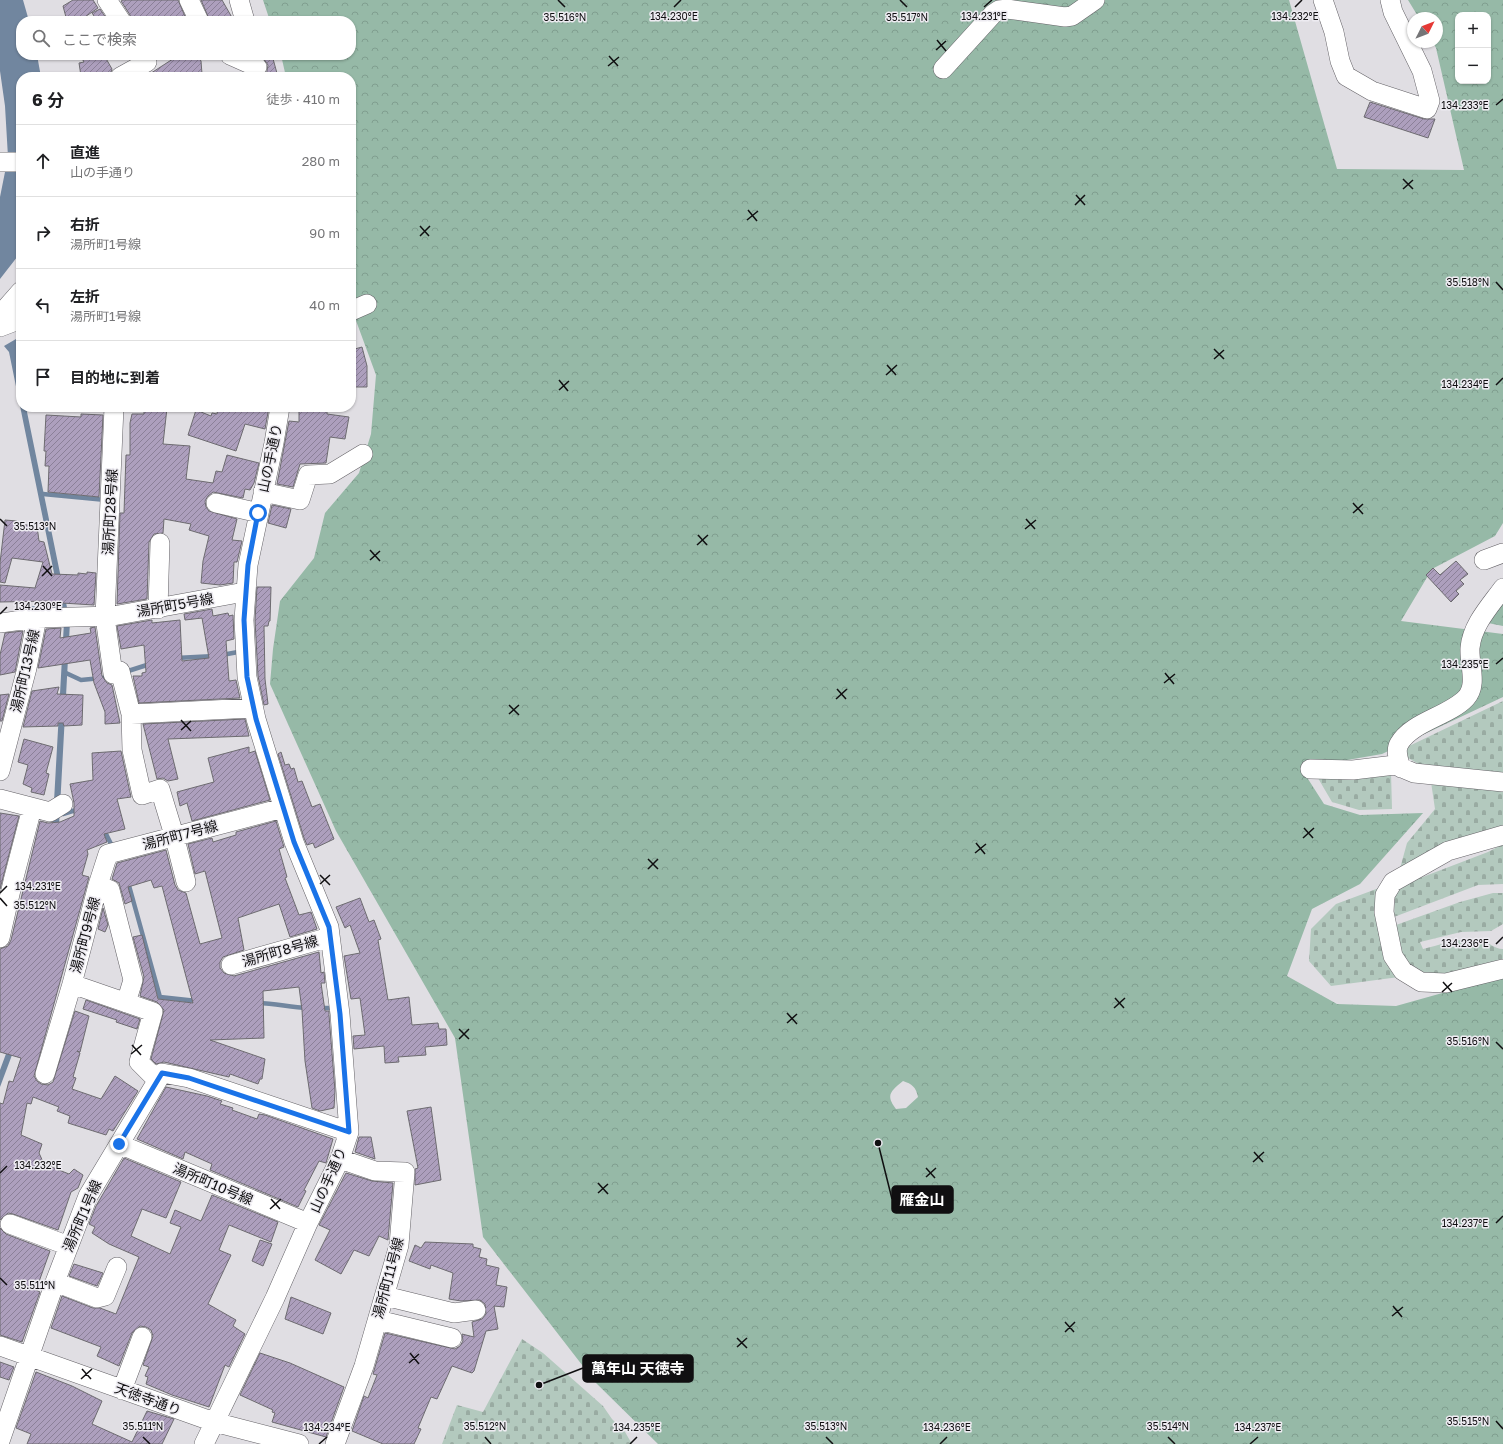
<!DOCTYPE html>
<html lang="ja">
<head>
<meta charset="utf-8">
<style>
	:root { --surface:#fff; --page:#f2f2f2; --text:#202124; --muted:#757577; --line:#e0e0e0 }
	body { margin:0; font-family:"Golos Text","Noto Sans JP",sans-serif; background:var(--page); color:var(--text) }
	.controls { position:absolute; right:12px; top:12px; display:grid; overflow:hidden; border-radius:8px; box-shadow:0 1px 3px #0004 }
	.controls button { width:36px; height:36px; display:grid; place-items:center; padding:0; border:0; border-bottom:1px solid var(--line); background:var(--surface); color:var(--text); font:20px sans-serif }
	.compass { position:absolute; left:1407px; top:12px; width:36px; height:36px; border-radius:50%; background:var(--surface); box-shadow:0 1px 3px #0004; rotate:48deg }
	.stop { position:absolute; width:12px; height:12px; margin:-9px; border:3px solid #1a73e8; border-radius:50%; background:#fff }
	.stop.end { background:#1a73e8; border-color:#fff; box-shadow:0 1px 4px #0008 }
	.list { margin:0; padding:0; list-style:none }
	h2 { display:flex; justify-content:space-between; align-items:center; height:52px; margin:0; padding:0 16px; font-size:17px }
	h2 small { font-size:13px; font-weight:400; color:var(--muted) }
	.list li { display:grid; grid-template-columns:26px 1fr auto; gap:12px; align-items:center; box-sizing:border-box; height:72px; padding:0 16px; border-top:1px solid var(--line) }
	.list b { display:block; font-size:15px; white-space:nowrap }
	.list p { margin:0; font-size:13px; white-space:nowrap; color:var(--muted) }
	.list em { font-size:13px; font-style:normal; color:var(--muted) }
	.icon { flex:none; width:22px; height:22px; fill:none; stroke:currentColor; stroke-width:2; stroke-linecap:round; stroke-linejoin:round }
	.map { position:relative; flex:none; width:1503px; height:1444px; overflow:hidden }
	.search { position:absolute; background:var(--surface); box-shadow:0 1px 3px #0004; left:16px; top:16px; width:340px; height:44px; display:flex; align-items:center; gap:10px; box-sizing:border-box; padding:0 14px; border-radius:16px; color:var(--muted); font-size:15px }
	.panel { position:absolute; background:var(--surface); box-shadow:0 1px 3px #0004; left:16px; top:72px; width:340px; height:340px; border-radius:16px }
	.map>svg:first-child { display:block }
	.forest { fill:url(#forest-crowns); fill-rule:evenodd }
	.cemetery { fill:url(#cemetery-stones) }
	.water { fill:#71869f }
	.lines { fill:none; stroke-linecap:round; stroke-linejoin:round }
	.stream { stroke:#71869f; stroke-width:4.5 }
	.building { fill:url(#building-hatch); stroke:#6d6b70 }
	.minor-casing { stroke:#646267; stroke-width:20 }
	.minor { stroke:#fff; stroke-width:19 }
	.route { stroke:#1a73e8; stroke-width:5 }
	.ticks { fill:none; stroke:#100f11; stroke-width:1.5 }
	.labels { text-anchor:middle; stroke-width:3; stroke-linejoin:round; paint-order:stroke }
	.street-label { font-size:14px; fill:#100f11; stroke:#edebf1 }
	.ticks-label { font-size:10px; text-anchor:middle; fill:#100f11; stroke:#edebf1; stroke-width:3; stroke-linejoin:round; paint-order:stroke }
	.leader { fill:none; stroke:#100f11; stroke-width:1.5 }
	.callout-dot { fill:#100f11; stroke:#edebf1; stroke-width:1.5 }
	.callout { fill:#100f11; stroke:#100f11; stroke-width:1.5 }
	.callout-label { font-size:15px; text-anchor:middle; font-weight:bold; fill:#fff }
</style>
</head>
<body>
<div class="map">
<svg width="1503" height="1444" viewBox="0 0 1503 1444">
	<defs>
		<pattern id="forest-crowns" width="20" height="18" patternUnits="userSpaceOnUse"><rect width="20" height="18" fill="#96b9a7"/><path d="M2 6a3 3 0 1 1 6 0M12 15a3 3 0 1 1 6 0" fill="none" stroke="#809e8f"/></pattern>
		<pattern id="cemetery-stones" width="16" height="16" patternUnits="userSpaceOnUse"><rect width="16" height="16" fill="#b3c9be"/><path d="M2 7V4a2 2 0 0 1 4 0v3zM10 15v-3a2 2 0 0 1 4 0v3z" fill="#99aba2"/></pattern>
		<pattern id="building-hatch" width="6" height="6" patternUnits="userSpaceOnUse"><rect width="6" height="6" fill="#ad9fbd"/><path d="M-1 1l2-2M0 6l6-6M5 7l2-2" fill="none" stroke="#8b8098"/></pattern>
	</defs>
	<rect width="100%" height="100%" fill="#e0dee3"/>
	<path class="forest" d="M263 0H1289L1337 169 1464 170 1436 48 1433 42H1437V18H1419L1408 0H1503V523L1495 536 1432 569 1401 621 1503 634V697L1382 754 1301 768 1324 804 1360 815 1423 813 1360 884 1312 909 1287 976 1337 1004 1396 1006 1503 976V1444H658L596 1383 483 1237 455 1038 336 831 270 684 273 649 280 601 314 558 325 513 359 473 371 434 376 375 351 307V77H286L281 55H351V21H270ZM1458 15H1488V81H1458ZM903 1081C912 1084 916 1087 918 1097L906 1108 896 1109C885 1095 891 1091 903 1081Z
		M1503 603V626L1488 623Z"/>
	<path class="cemetery" d="M1503 701V776L1422 766 1403 755 1407 747Z
		M1391 772 1392 809 1359 810 1332 802 1315 773Z
		M1431 782 1503 788V829L1399 872 1407 843 1435 809Z
		M1503 844V884L1478 885 1394 917 1395 894 1407 883 1488 852Z
		M1379 888 1399 977 1331 986 1309 961 1311 929 1336 904Z
		M1493 893H1503V924L1491 931 1461 932 1420 942 1423 949C1441 945 1461 937 1480 940 1488 941 1494 949 1503 949V965L1424 978 1402 962 1396 925 1460 902Z
		M522 1339 543 1353 603 1406 612 1419 625 1432 632 1444H442L457 1405 483 1412Z"/>
	<path class="water" d="M0 0H23L29 21H21V55H37L41 77H21V252L0 279V197L8 157 5 106 0 71Z
		M16 339H21V364L18 366 21 379V407H26L70 622 59 826 27 1015 0 1087V1070L17 1024 50 873 64 622 9 352 4 346Z"/>
	<g class="lines">
		<path class="stream" d="M43 494 106 500
			M25 613 29 609 54 606
			M222 655 238 652
			M176 658 215 656
			M125 672 150 664
			M66 673 81 680 111 677
			M63 814 79 809
			M103 828 113 848
			M128 882 160 997 197 1001
			M258 1003C277 1003 290 1008 308 1008
			M319 1008H330"/>
	</g>
	<path class="building" d="M73 0H93L98 8 79 21H67L63 6Z
		M123 0H178L187 21H132L130 15 121 1Z
		M201 0H222L234 21H210Z
		M100 9 108 21H93L96 19 92 13Z
		M80 55H104L112 69 109 77H95L93 74 81 76 79 63 84 62Z
		M179 55H197L201 61 202 74 198 77H145Z
		M261 55H272L278 77H266L268 65Z
		M1370 102 1424 119H1435L1428 138 1364 117Z
		M362 347 367 366V387H351V350Z
		M144 407H159V409L167 408 163 444 190 446 186 479 213 483 216 471 222 472 227 455 259 463 254 483 250 490 245 489 243 498 213 492 208 496 205 501 206 507 209 511 237 519 232 540 242 541 237 562H234L233 583 220 585 201 583 203 561 209 536 189 530 191 524 164 519 163 533 154 534 149 542 147 599 117 604 120 513H124L126 455H130V423L132 414H144Z
		M218 407H269L265 429 245 424 236 451 188 435 196 410 211 416 212 413 217 414Z
		M299 407H327V414L349 417 345 439 330 437 326 463 300 464 293 487 277 484 289 421 299 422Z
		M81 414 103 415 99 497 48 492 49 466H45L46 451H44L46 415 81 417Z
		M272 505 291 509 286 528 268 523Z
		M5 520 17 521V524L37 526 39 541 44 542 52 574 78 575V573L87 574V572L96 573 94 605 62 603V606L49 607V601L0 602V585L35 588 43 562 12 558 5 583 0 582V563Z
		M1456 561 1468 574 1460 580 1464 584 1456 591 1459 594 1451 602 1426 575 1433 568 1440 575Z
		M257 587H271L270 621H269L268 626H264L265 679 268 704 264 705 258 676 255 620Z
		M212 609 213 616 228 613 229 616 233 615 234 639 226 641 229 681 236 680 240 698 139 703 133 676H142V673L146 672 144 645 121 649 117 626 152 620V623L180 620 182 661 209 658 202 618 185 620 184 614Z
		M95 627 102 676 107 683 112 685 120 723 105 724V712L94 683 90 660 38 668 46 629 61 628 60 638 91 633 90 628Z
		M23 631 15 672 0 675V655L5 633Z
		M59 687 57 694 83 695 82 725 64 726 63 723H58V726L23 727 32 691Z
		M9 694 2 721H0V695Z
		M245 719 249 736 168 739 178 779 168 781 163 778 157 779 143 724Z
		M24 739 53 747 46 773 49 774 44 795 31 792 32 788 23 784 28 765 18 762Z
		M249 747V753L255 751 270 800 192 821 187 803 180 806 177 792 214 782 208 758Z
		M121 751 131 797 117 799 125 829 104 834 107 842 87 850 88 854 82 875 89 877 34 1076 37 1081 41 1084 48 1085 53 1082 75 1011 89 1016 80 1052 77 1051 80 1053 73 1077 76 1078 72 1089 101 1099 115 1076 138 1091 113 1131 109 1129 106 1135 68 1123 70 1116 57 1111 59 1107 33 1097 31 1104 27 1103 21 1135 42 1144 39 1153 44 1164 69 1174 74 1169 83 1175 78 1188 71 1192 58 1230 13 1214 8 1213 0 1220V1103L3 1104 9 1081 13 1082 21 1058 0 1052V949L8 946 11 940 40 821 48 823 60 822 74 816V803L70 784 93 780 92 753Z
		M281 752 285 765 289 764 291 769 294 768 298 782 302 781 312 807 320 804 334 839 315 848 313 843 307 845 304 838 278 754Z
		M0 813 19 816 0 889Z
		M276 821 284 847 279 849 287 877 285 878 299 915 311 912 317 929 290 937 279 904 238 918 244 950 223 957 220 962V968L224 973 234 976 319 952 321 973 324 972 325 983H321L325 1011H329V1015L335 1091 334 1108 320 1111 312 1108 305 1061 302 1010 299 987 263 991 264 1038 210 1040 265 1059 262 1079H260L258 1084 230 1074 229 1077 164 1062 156 1064 151 1059 164 1010 157 1002 140 996 144 977 133 937 142 935 158 999 193 1003 162 886 154 888 151 880 128 887 132 901 125 904 119 883 112 879 117 863 166 850 175 885 178 890 186 893 200 944 222 938 205 871 195 874 188 844 212 838 213 842 236 835V832Z
		M360 898 369 922 374 920 381 939 378 940 388 1000 409 997 412 1025 438 1023 439 1029H446L447 1045 425 1047 426 1055 398 1057 399 1062 385 1063 384 1046 354 1049 353 1036 365 1035 360 998 351 999 344 956 360 953 350 925 345 928 336 907Z
		M103 908 108 925 105 932 98 929Z
		M86 1000 140 1019 137 1029 116 1022 117 1020 83 1009Z
		M166 1087 207 1096 222 1101 220 1104 233 1108 232 1110 257 1119 259 1114 265 1115 333 1139 326 1163 319 1161 304 1190 306 1191 298 1207 210 1170 212 1164 185 1152 183 1159 137 1139Z
		M431 1107 441 1180 415 1185V1169L418 1168 407 1111Z
		M359 1137H371L375 1159 355 1152Z
		M124 1158 181 1182 166 1218 142 1209 131 1236 170 1254 181 1227 170 1223 175 1210 201 1221 212 1195 278 1222 271 1242 229 1225 219 1250 231 1255 208 1304 236 1320 233 1326 245 1334 229 1367 225 1365 209 1407 172 1395 146 1384 148 1377 145 1376 149 1367 143 1365 153 1336 151 1330 146 1327 140 1326 132 1333 119 1366 97 1356 101 1347 51 1328 62 1296 93 1308H100L116 1314 139 1257 109 1244 92 1233 95 1227 89 1224 96 1206Z
		M346 1173 372 1181 393 1183 388 1240 379 1236 369 1256 354 1250 341 1274 315 1260 330 1230 319 1225Z
		M0 1228 6 1234 50 1251 36 1290 40 1292 22 1342 0 1335Z
		M260 1240 272 1244 263 1266 252 1261Z
		M425 1242 473 1244V1247L481 1249 479 1257 487 1259 486 1265 499 1268 496 1285 507 1287 504 1307 494 1306 498 1329 486 1331 474 1371 472 1373 452 1366 437 1399 431 1397 418 1428 421 1429 414 1444H383L352 1431 364 1396 368 1398 377 1375 373 1374 385 1333 455 1349 460 1346 463 1341 462 1334 474 1337 472 1322 482 1319 486 1314 485 1304 480 1300 461 1301 449 1299 453 1273 431 1265 430 1269 409 1261 415 1245 421 1248Z
		M74 1264 103 1273 97 1286 69 1276Z
		M291 1297 331 1313 323 1334 285 1319Z
		M260 1353 290 1363 344 1387 326 1437 272 1422 275 1413 272 1412 273 1410 240 1395Z
		M0 1362 14 1367 9 1380 0 1377Z
		M36 1372 72 1386 102 1401 92 1424 132 1442 147 1411 174 1419 162 1444H27L31 1434 16 1428Z"/>
	<g class="lines">
		<defs>
			<path id="minor" d="M107 0 121 21
				M189 0 199 21
				M239 0 245 21
				M1323 0 1334 32 1340 61 1346 76 1372 91 1427 109 1430 101 1422 71 1393 12 1390 0
				M230 55 257 67
				M943 69 993 14 999 10 1007 9 1065 17 1072 16 1095 0
				M120 77 147 62
				M0 162H21
				M351 311 367 304
				M0 319 7 307 21 291
				M0 327 21 319
				M114 407 105 617 113 674 120 671 131 714 132 750 142 795 160 789 174 835 186 882
				M263 492 300 500 308 475 330 474 363 454
				M216 503 259 513
				M1484 560 1503 553
				M158 609 160 543
				M0 623 37 618 113 616 239 593 246 595
				M131 714 253 708
				M1401 768C1399 761 1395 751 1399 744 1411 722 1449 716 1466 698 1478 685 1469 665 1470 648 1472 625 1490 606 1503 588
				M1310 769 1353 770 1395 765 1414 773 1503 782
				M0 771 27 668 37 618
				M0 799 50 812 63 804
				M1503 835 1448 851 1393 882 1385 895 1384 912 1393 956 1403 971 1421 982 1446 983 1503 969
				M98 885 108 854 283 808
				M0 938 13 881 32 808
				M231 965 330 937
				M126 1003 133 980 110 890 98 885 72 984 153 1012 139 1062 157 1080
				M45 1074 72 984
				M119 1144 308 1223
				M10 1224 69 1246
				M55 1282 97 1298 105 1296 117 1267
				M385 1296 454 1313 476 1310
				M378 1320 452 1338
				M0 1346 214 1422 299 1444
				M122 1390 142 1337
				M0 1441 55 1282 88 1196 162 1073 189 1078 349 1132
				M204 1444 275 1298 308 1223 340 1159 349 1132 340 1014 329 927 294 842 256 719 247 677 244 620 248 565 274 443 280 407
				M335 1444 364 1366 399 1245 405 1172 375 1171 340 1159"/>
		</defs>
		<use href="#minor" class="minor-casing"/>
		<use href="#minor" class="minor"/>
	</g>
	<g class="lines">
		<path class="route" d="M119 1144 162 1073 189 1078 349 1132 340 1014 329 927 294 842 256 719 247 677 244 620 248 565 258 513"/>
	</g>
	<path class="ticks" d="M558 0 565 7M900 0 907 7M674 7 681 0M984 7 992 0M1295 7 1302 0M937 40 946 51M936 50 946 41M609 56 618 66M608 66 619 57M1496 105 1503 99M1403 179 1413 189M1403 189 1413 180M1076 195 1085 205M1075 205 1085 195M748 210 757 221M747 220 758 211M420 226 429 236M420 236 430 226M1496 282 1503 290M1214 349 1224 359M1214 359 1224 350M887 365 896 375M886 375 897 365M559 380 568 391M1496 385 1503 378M559 390 569 381M1353 503 1363 514M1353 513 1363 504M0 519 7 526M1026 519 1035 529M1025 529 1036 520M698 535 707 545M697 545 708 535M370 550 380 561M370 560 380 551M43 566 52 576M42 576 52 566M0 614 7 607M1496 664 1503 658M1165 673 1174 684M1164 683 1175 674M837 689 846 699M836 699 847 689M509 705 519 715M509 714 519 705M181 720 191 731M181 730 191 721M1304 828 1313 838M1303 838 1314 828M976 843 985 854M975 853 986 844M648 859 658 869M648 869 658 859M320 875 330 885M320 884 330 875M0 893 7 886M0 898 7 906M1496 944 1503 937M1443 982 1452 992M1442 992 1452 983M1115 998 1124 1008M1114 1008 1125 998M787 1013 797 1024M787 1023 797 1014M459 1029 469 1039M459 1039 469 1029M1496 1042 1503 1049M132 1045 141 1055M131 1054 142 1045M1254 1152 1263 1162M1253 1162 1264 1152M926 1168 935 1178M0 1173 7 1166M926 1177 936 1168M598 1183 608 1194M598 1193 608 1184M271 1199 280 1209M270 1209 281 1199M1496 1223 1503 1216M0 1278 7 1285M1393 1306 1402 1317M1392 1316 1403 1307M1065 1322 1074 1332M1065 1332 1075 1322M737 1338 747 1348M737 1347 747 1338M410 1353 419 1364M409 1363 419 1354M82 1369 91 1379M81 1379 92 1369M1496 1421 1503 1429M143 1437 150 1444M485 1437 491 1444M826 1437 833 1444M1168 1437 1175 1444M319 1444 327 1437M630 1444 637 1437M940 1444 947 1437M1250 1444 1258 1437"/>
	<g class="labels">
		<g class="street-label">
			<text transform="translate(270 458) rotate(-78)" y="5">山の手通り</text>
			<text transform="translate(110 512) rotate(-87)" y="5">湯所町28号線</text>
			<text transform="translate(175 605) rotate(-10)" y="5">湯所町5号線</text>
			<text transform="translate(25 671) rotate(-77)" y="5">湯所町13号線</text>
			<text transform="translate(180 835) rotate(-15)" y="5">湯所町7号線</text>
			<text transform="translate(85 935) rotate(-75)" y="5">湯所町9号線</text>
			<text transform="translate(280 951) rotate(-16)" y="5">湯所町8号線</text>
			<text transform="translate(328 1180) rotate(-66)" y="5">山の手通り</text>
			<text transform="translate(213 1184) rotate(23)" y="5">湯所町10号線</text>
			<text transform="translate(82 1216) rotate(-67)" y="5">湯所町1号線</text>
			<text transform="translate(388 1278) rotate(-75)" y="5">湯所町11号線</text>
			<text transform="translate(148 1399) rotate(20)" y="5">天徳寺通り</text>
		</g>
	</g>
	<g class="ticks-label">
		<text x="984" y="20">134.231°E</text>
		<text x="674" y="20">134.230°E</text>
		<text x="1295" y="20">134.232°E</text>
		<text x="565" y="21">35.516°N</text>
		<text x="907" y="21">35.517°N</text>
		<text x="1465" y="109">134.233°E</text>
		<text x="1468" y="286">35.518°N</text>
		<text x="1465" y="388">134.234°E</text>
		<text x="35" y="530">35.513°N</text>
		<text x="38" y="610">134.230°E</text>
		<text x="1465" y="668">134.235°E</text>
		<text x="38" y="890">134.231°E</text>
		<text x="35" y="909">35.512°N</text>
		<text x="1465" y="947">134.236°E</text>
		<text x="1468" y="1045">35.516°N</text>
		<text x="38" y="1169">134.232°E</text>
		<text x="1465" y="1227">134.237°E</text>
		<text x="35" y="1289">35.511°N</text>
		<text x="1468" y="1425">35.515°N</text>
		<text x="143" y="1430">35.511°N</text>
		<text x="485" y="1430">35.512°N</text>
		<text x="826" y="1430">35.513°N</text>
		<text x="1168" y="1430">35.514°N</text>
		<text x="327" y="1431">134.234°E</text>
		<text x="637" y="1431">134.235°E</text>
		<text x="947" y="1431">134.236°E</text>
		<text x="1258" y="1431">134.237°E</text>
	</g>
	<path class="leader" d="M878 1143L892 1199M539 1385L583 1368"/>
	<g class="callout-dot">
		<circle cx="878" cy="1143" r="4"/>
		<circle cx="539" cy="1385" r="4"/>
	</g>
	<g class="callout">
		<rect x="892" y="1186" width="61" height="27" rx="4"/>
		<rect x="583" y="1355" width="110" height="27" rx="4"/>
	</g>
	<g class="callout-label">
		<text x="922" y="1205">雁金山</text>
		<text x="638" y="1374">萬年山 天徳寺</text>
	</g>
</svg>
<div class="controls">
<button>+</button>
<button>−</button>
</div>
<svg class="compass" viewBox="-18 -18 36 36"><path d="M0-13l5 13h-10z" fill="#e53935"/><path d="M0 13l5-13h-10z" fill="#757577"/></svg>
<div class="stop" style="left:258px;top:513px"></div>
<div class="stop end" style="left:119px;top:1144px"></div>
<div class="search"><svg class="icon" aria-label="search" viewBox="0 0 24 24"><circle cx="10" cy="10" r="6"/><path d="M15 15l6 6"/></svg>ここで検索</div>
<section class="panel">
<h2>6 分<small>徒歩 · 410 m</small></h2>
<ul class="list">
<li><svg class="icon" aria-label="ahead" viewBox="0 0 24 24"><path d="M12 20V5M6 11l6-6 6 6"/></svg><div><b>直進</b><p>山の手通り</p></div><em>280 m</em></li>
<li><svg class="icon" aria-label="right" viewBox="0 0 24 24"><path d="M7 20v-9h11M14 6l5 5-5 5"/></svg><div><b>右折</b><p>湯所町1号線</p></div><em>90 m</em></li>
<li><svg class="icon" aria-label="left" viewBox="0 0 24 24"><path d="M17 20v-9H6M10 6l-5 5 5 5"/></svg><div><b>左折</b><p>湯所町1号線</p></div><em>40 m</em></li>
<li><svg class="icon" aria-label="arrive" viewBox="0 0 24 24"><path d="M6 21V4h12l-3 4 3 4H6"/></svg><div><b>目的地に到着</b></div></li>
</ul>
</section>
</div>
</body>
</html>
